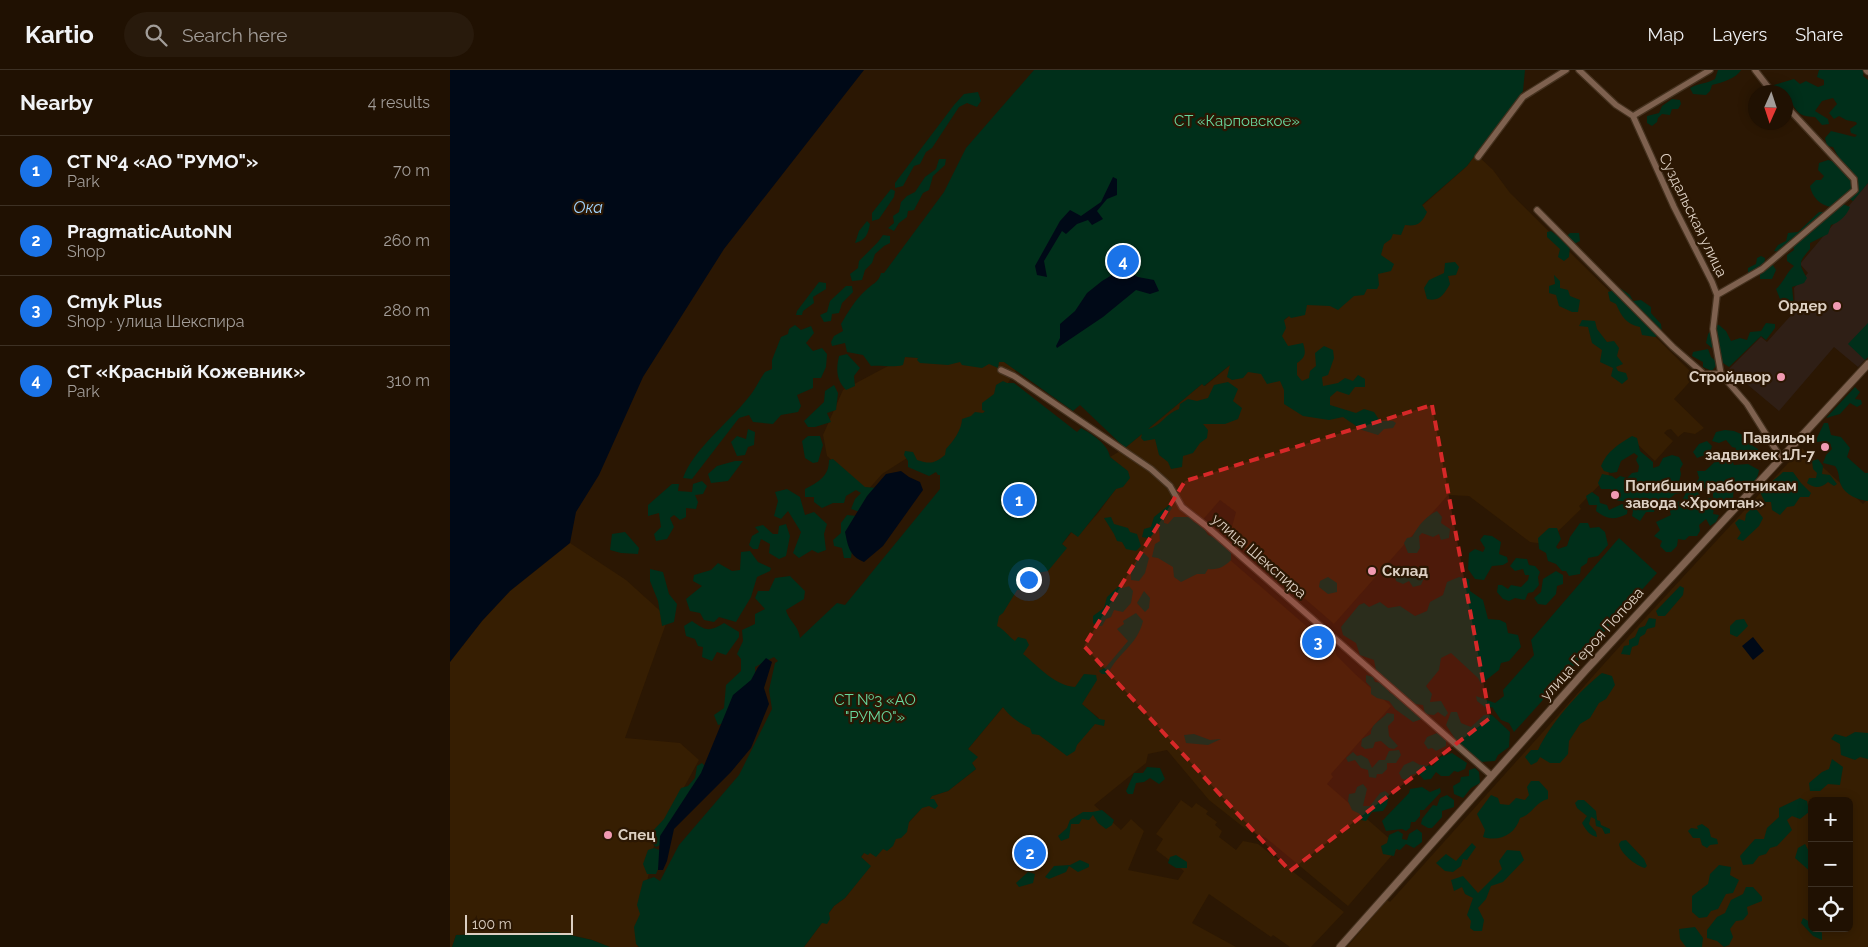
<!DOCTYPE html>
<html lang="en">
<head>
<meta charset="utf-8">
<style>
	:root { --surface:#201102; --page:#281a0c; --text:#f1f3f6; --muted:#a29d99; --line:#3d3124; --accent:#1a73e8 }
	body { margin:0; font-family:Raleway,sans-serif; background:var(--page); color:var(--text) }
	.controls { position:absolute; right:15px; bottom:15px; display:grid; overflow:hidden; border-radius:8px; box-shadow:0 2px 12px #0003 }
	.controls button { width:45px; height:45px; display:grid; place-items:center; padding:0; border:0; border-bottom:1px solid var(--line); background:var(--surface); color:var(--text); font:25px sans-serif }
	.compass { position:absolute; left:1298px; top:15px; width:45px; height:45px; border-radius:50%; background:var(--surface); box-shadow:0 2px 12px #0003; rotate:183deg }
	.scale { position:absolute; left:15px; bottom:12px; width:108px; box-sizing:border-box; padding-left:5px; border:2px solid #dccfc2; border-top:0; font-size:14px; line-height:18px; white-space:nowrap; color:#dccfc2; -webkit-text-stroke:4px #2b1703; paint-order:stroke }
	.you { position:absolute; left:578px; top:509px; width:18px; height:18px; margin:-12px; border:4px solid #fff; border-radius:50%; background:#1a73e8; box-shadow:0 0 0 8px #1a73e833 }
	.badge { display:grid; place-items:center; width:32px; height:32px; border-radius:50%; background:var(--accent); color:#fff; font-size:16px; font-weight:700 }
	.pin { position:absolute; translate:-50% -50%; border:2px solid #fff; box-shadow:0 1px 5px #0006 }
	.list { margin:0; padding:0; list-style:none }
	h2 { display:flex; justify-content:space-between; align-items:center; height:65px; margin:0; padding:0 20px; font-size:21px }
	h2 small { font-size:16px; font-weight:400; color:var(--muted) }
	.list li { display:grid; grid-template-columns:32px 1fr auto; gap:15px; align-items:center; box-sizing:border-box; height:70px; padding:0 20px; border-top:1px solid var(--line) }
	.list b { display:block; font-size:19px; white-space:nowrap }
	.list p { margin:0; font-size:16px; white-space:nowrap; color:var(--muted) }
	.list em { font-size:16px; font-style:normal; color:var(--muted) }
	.icon { flex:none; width:28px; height:28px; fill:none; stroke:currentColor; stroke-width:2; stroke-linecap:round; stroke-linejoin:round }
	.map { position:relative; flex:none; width:1418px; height:877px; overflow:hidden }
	header { display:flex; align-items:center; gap:30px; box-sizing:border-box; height:70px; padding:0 25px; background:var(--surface); border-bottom:1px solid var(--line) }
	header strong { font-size:24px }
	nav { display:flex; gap:28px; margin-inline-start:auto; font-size:18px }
	.search { width:350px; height:45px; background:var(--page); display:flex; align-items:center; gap:12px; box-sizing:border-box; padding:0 18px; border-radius:28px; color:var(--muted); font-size:19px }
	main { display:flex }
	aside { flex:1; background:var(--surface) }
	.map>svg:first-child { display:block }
	.commercial { fill:#2f1f16 }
	.built { fill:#361e02; fill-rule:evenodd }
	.green { fill:#002f1a }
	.water { fill:#000917 }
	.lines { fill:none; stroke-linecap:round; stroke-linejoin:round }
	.minor-casing { stroke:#44311e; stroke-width:8 }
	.tertiary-casing { stroke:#44311e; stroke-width:9 }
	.minor { stroke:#7e614f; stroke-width:5.5 }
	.tertiary { stroke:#7e614f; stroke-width:7 }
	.marked { fill:#d62828; fill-opacity:0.2; stroke:#d62828; stroke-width:4; stroke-dasharray:10 6; stroke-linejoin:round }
	.poi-dot { fill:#f19ab2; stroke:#2b1703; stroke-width:2 }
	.labels { text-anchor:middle; stroke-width:4.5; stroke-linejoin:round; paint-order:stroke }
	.park-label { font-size:15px; fill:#69d99f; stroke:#2b1703 }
	.street-label { font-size:15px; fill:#dccfc2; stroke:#2b1703 }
	.poi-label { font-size:15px; font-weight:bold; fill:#dccfc2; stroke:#2b1703; text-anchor:end }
	.water-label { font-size:16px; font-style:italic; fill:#a0d3fe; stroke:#2b1703 }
</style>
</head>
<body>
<header>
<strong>Kartio</strong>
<div class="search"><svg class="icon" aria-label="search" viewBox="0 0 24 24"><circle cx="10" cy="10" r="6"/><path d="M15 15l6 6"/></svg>Search here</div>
<nav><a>Map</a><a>Layers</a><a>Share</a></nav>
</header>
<main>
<aside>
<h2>Nearby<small>4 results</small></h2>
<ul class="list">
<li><span class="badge">1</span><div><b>СТ №4 «АО &quot;РУМО&quot;»</b><p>Park</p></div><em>70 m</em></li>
<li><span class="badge">2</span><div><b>PragmaticAutoNN</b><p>Shop</p></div><em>260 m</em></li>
<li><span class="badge">3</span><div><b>Cmyk Plus</b><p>Shop · улица Шекспира</p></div><em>280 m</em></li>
<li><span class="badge">4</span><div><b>СТ «Красный Кожевник»</b><p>Park</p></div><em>310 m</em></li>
</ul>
</aside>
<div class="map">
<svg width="1418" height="877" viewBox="0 0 1418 877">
	<rect width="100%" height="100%" fill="#2b1703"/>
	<path class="commercial" d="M1418 113V287L1408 297 1384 277 1329 341 1279 299 1311 267 1317 272 1345 241 1344 218 1358 203 1350 194Z"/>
	<path class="built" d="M1026 84 1043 100 1060 123 1245 306 1224 329 1254 358 1245 364 1234 362 1228 367 1221 359 1217 360 1214 363 1223 371 1205 391 1184 371 1158 398 1159 405 1129 436 1131 439 1095 474 1080 472 1019 426 998 425 884 554 780 464 786 442 770 430 743 461 779 489 885 581 887 586 905 604 941 636 881 704 883 707 877 714 949 777 898 836 816 768 797 760 759 730 717 680 698 684 696 693 644 735 671 760 681 749 694 761 678 800 728 810 734 801 706 780 713 769 706 764 731 730 742 738 746 733 758 741 756 744 767 752 765 755 772 761 769 767 773 770 786 780 793 771 808 774 894 842 861 877H840L823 865 821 867 759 824 742 853 786 877H354L384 836 395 828 420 796 411 787 414 783H419L435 778 443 771 482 726 498 721 526 699 522 693 518 679 553 637 618 685 649 648 536 559 583 500 616 478 612 474 622 462 628 466 649 442 678 402 660 387 675 378 752 314 755 316 979 130 1017 96Z
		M455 287 554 292 566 300 558 313 490 396 481 401 457 388 432 404 417 421 377 386 373 365 393 320Z
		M1352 378 1413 434 1418 429V877H897L937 830 940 832 1197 546ZM1362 731H1399V858H1362Z
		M120 473 176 510 218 548 175 668 230 673 249 690 205 770 190 850V875L187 877H160L142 870 107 862 6 865 2 877H0V592L32 551 60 521Z"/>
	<path class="green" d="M584 0H1075L1073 21 1017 96 972 135 977 142C972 153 967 157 955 155L951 165 943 164 941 169 934 174 931 185 944 194 941 201 928 204 929 215 927 219H917L914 225 904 226 888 240 880 236 857 235 855 245 841 248 839 246 834 250 836 258 832 266 838 276 853 273C856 283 856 287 847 293V305L852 311 859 308 860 301 866 296 865 283 874 276 883 280 884 288 878 305 872 307 873 316 888 313 895 308 903 311 908 305 915 309V317H905L899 325 887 321 880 327V335L906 343 914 339 924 342 930 351H943L946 353 943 358 934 359 928 365 912 360 893 347 879 350 853 346 834 334V320L830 311 817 314 811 304 798 302 793 308 782 310 777 307 780 295 754 316 752 314 698 359C711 356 716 343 729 339L730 334 738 329 747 331 758 328 764 315 778 312 788 319 783 331 792 338 788 349 775 354H753L758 360 757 368 750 373 743 383 733 386 732 397 721 399 718 392 709 385 705 369 694 371 691 368 692 364 675 378 630 335 623 341 554 292H549L548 298 539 294 532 298 512 295 510 292 498 295 470 293 467 290 468 288 455 287 453 295C442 298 433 295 421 296L413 285 397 282 395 273 382 276 381 272 384 266 393 261 391 254C398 242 405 230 415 221 421 214 429 213 431 203H434L494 122 516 78Z
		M1268 0H1291C1287 8 1271 13 1262 15L1260 21 1256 25 1243 24 1240 18C1248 13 1257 14 1265 9Z
		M1369 0H1414L1413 6 1418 10V113L1403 131 1394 126 1381 137C1370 135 1362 127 1360 116L1366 110H1371L1374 106 1368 100 1369 93 1378 90 1386 92 1389 88 1383 77 1377 76 1375 68 1381 61 1405 67 1407 65 1401 63 1400 59 1407 54 1406 52 1396 50 1389 46 1384 49 1379 43 1387 34 1383 28 1372 31 1365 41 1378 49 1379 54 1372 55 1365 47C1353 47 1347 44 1342 33L1336 32V22H1324L1323 21 1324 15 1344 9 1350 14 1356 11 1368 17 1374 15V10L1367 7Z
		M528 22 531 31 527 37 517 33 509 37 482 78 476 82 470 94 464 96 453 116 445 118V113L504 35 514 24Z
		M1222 29 1230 30 1231 34 1228 39H1222L1220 45 1212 44 1208 48 1207 52 1202 56 1197 53V46L1209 43 1212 36Z
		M489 89H496L495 95 483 106 479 120 473 123 464 140 458 141 457 147 449 153 444 161 438 158 444 153 443 146 449 142 451 132 457 126 465 122 475 107 486 99Z
		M441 119 445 121 444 127 429 149 422 151V143Z
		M1393 134 1400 137C1397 145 1389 153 1381 155L1378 164 1360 173V179C1349 192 1348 193 1357 208L1354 213 1342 217 1344 237 1340 241 1335 238 1338 232 1330 229 1326 219C1334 212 1336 203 1344 196L1337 191V185L1344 180 1343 174H1335L1329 182 1324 181 1328 175 1336 171 1338 163 1348 162 1369 142H1375L1378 147Z
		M417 151 420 154C418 164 416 170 405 173L409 161Z
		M1101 161 1113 170 1120 163H1129L1130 171 1120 176 1119 187 1114 191 1108 187 1110 179 1097 167V162Z
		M433 165 440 166V173L434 176 425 184 422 193 415 200 412 210 402 211 400 204 408 198 409 191 428 172Z
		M1311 186 1315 188 1314 198 1323 195 1326 200 1322 209H1310V205L1298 204V198L1306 194 1307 188Z
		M1005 192 1009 197 1006 205 998 206 1000 214C994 224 990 232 977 229L974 218 979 210 994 203 995 193Z
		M1104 205 1110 211V218L1118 220 1120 226 1130 230 1128 242H1122L1109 236 1106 225 1099 223V216L1105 214Z
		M369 212 376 213V219L363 227 364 233 353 241 352 245H346L347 241Z
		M396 216H402L403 222 392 233 389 243 382 244 381 251 374 252 370 245 377 242 380 231Z
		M1170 218 1180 225 1183 231 1191 230 1201 237V243L1211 254 1212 263 1205 267 1192 265 1190 257C1176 254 1172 247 1166 234L1160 231 1158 222Z
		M1132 250 1145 251 1147 259 1157 272 1164 271 1169 278 1167 286 1173 294 1166 297 1168 301 1176 303 1178 309 1172 314 1161 306 1163 298 1150 292 1152 280 1142 273 1138 257 1129 256Z
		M1316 253 1325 254V258L1316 270 1311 266 1279 297 1273 293 1268 278H1262L1256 273 1258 264 1265 255H1269L1276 261 1281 271 1290 268 1297 270 1300 262 1311 261Z
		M1418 253V287L1415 290 1398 274Z
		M345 255 351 260 361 256 364 263 356 273 363 281 372 278 377 284 376 297 371 308H363V318L347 325 351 336 348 342 331 345 323 354 303 352 299 345 289 348 242 409 233 408C243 380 279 352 298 328 305 320 309 310 315 302L322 299V290L331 267 338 264 339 259Z
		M1258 279 1261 287 1268 293 1262 301 1253 297V292L1242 286 1243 282Z
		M397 284 410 298 404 306 405 316 396 320C386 310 386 299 389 286Z
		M553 311 557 313H564L627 362 631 358C642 364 658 374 660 387L678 401 680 408 673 417 666 419 628 467 621 462 612 474 617 478 598 501 586 503C581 509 575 513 572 520H567L553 543 549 546 547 556C554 559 558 566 565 571L568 567 576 569 579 575 573 584C588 596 605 616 625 617L634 604 646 605 647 610 632 634 649 649 655 650 654 656 645 654 627 675 625 681 617 686 589 665 582 664 580 658C570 654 558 645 553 637L518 679 528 687 522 693 526 699 498 721 482 726 480 729H484L488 736 485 739 479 736 472 738 459 752 457 762 451 768 446 769 443 776 437 781 433 779 426 787 420 783 418 785 414 783 411 787 421 796 395 828 384 836 379 843 380 849 377 854 372 853 354 877H189L186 874 184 857 190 844 187 835 193 811 204 807 210 811 229 775 289 705 322 639 319 620 325 593 328 591 324 587 305 597 306 608 277 652 268 655 264 645 274 638 276 615 291 601V589L287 584 293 571 292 560 305 554V544L315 539 305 528 308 521H319L325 508 340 506 355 521 354 529 336 540C339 552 348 554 350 568L387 533 395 535 490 419V405H488L486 402 479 406 458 397V391L454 385 455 381 463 382 467 390C480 394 484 394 495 385L496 379C503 372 512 359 512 349L521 346 525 342 533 343 535 341 532 340V333L544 324 546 315Z
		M384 315 388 323 386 340 377 343 381 352 365 357H358L354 351 374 332 375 321Z
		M1405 317 1410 322 1405 329 1411 330 1412 334 1407 337 1400 333 1390 344 1376 348Z
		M1374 353H1378L1381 365 1391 367 1400 378 1397 387 1415 403H1418V431C1409 430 1395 425 1391 415 1388 408 1390 403 1385 396L1373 393 1376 385 1382 379 1380 373 1376 371 1367 372V368Z
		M298 359 305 362 304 375 298 377 295 385 287 386 281 372 287 366 296 369Z
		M1275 360 1284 361 1298 367 1300 374 1308 379 1311 388 1303 392 1295 389 1290 391 1283 388 1286 378 1282 377 1276 370 1269 373 1262 371 1266 362Z
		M358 366H370L373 375 368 392 363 393 355 388 352 371Z
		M1182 366 1187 368 1190 381 1203 392V398L1209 396 1213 388 1222 385 1229 387 1233 394 1230 399 1231 404 1229 412 1234 417 1232 423 1225 424 1218 430 1214 428 1212 432 1206 435 1204 442H1196L1190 451 1182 446 1183 441 1179 432 1164 430 1161 419H1151L1148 413 1152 404 1162 406 1166 409 1170 406 1177 408 1182 403 1188 402 1189 396 1186 390 1188 386 1184 383 1171 391 1167 402 1161 403 1154 401 1151 396C1157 381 1169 374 1182 366Z
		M1257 371 1262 376 1260 383 1247 388 1243 382 1249 374Z
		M1272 385 1280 386 1284 395 1298 394 1309 400C1308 409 1304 412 1297 417L1292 413 1284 416 1283 428 1277 433 1270 432 1264 438 1263 444 1269 445 1266 452 1260 456 1256 449 1249 455 1250 461 1247 466H1239L1235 470 1228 469 1227 476 1221 482H1216L1210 476 1212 471 1204 466 1210 460 1206 452 1221 445 1220 441 1227 432 1232 431 1238 418H1244L1253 429 1263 428V421L1258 417 1251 420 1246 414 1249 408 1247 401H1255Z
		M383 389 415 417 427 418 410 442 401 439 405 429 411 423 406 420 396 426 394 433H383L372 438 364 432V427H355V419C368 412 379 407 379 390Z
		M1368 389 1373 396 1372 404 1380 405 1387 414 1384 416 1378 412C1371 418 1365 419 1357 413L1359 408H1366L1367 403 1363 399 1362 391Z
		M285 391H293L278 411 261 413 258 404 267 396Z
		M1333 402H1343L1351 413 1361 423 1359 427H1350L1344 436 1337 437 1330 445 1322 440 1321 432H1315L1310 422C1317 413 1326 410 1333 402Z
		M252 411 257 416 253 424 245 425 248 432 246 439 236 438V447L230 450 224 445 220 448 224 457 217 469 206 471 204 464 211 457 209 443 198 446V435L222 414H229L228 421 242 422 243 414Z
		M337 419 350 427 355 445 364 442 377 454 374 464 376 480 368 483 362 480 349 488 343 483 351 462 338 441 331 449 324 446 328 431 325 422Z
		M1142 422 1149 427 1150 433 1157 435 1159 440 1172 434 1178 437 1177 444C1165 450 1158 450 1146 441L1147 435H1139L1136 426Z
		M719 435 722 438 714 450V453L718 454 724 447H740L744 452 752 455 758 465 768 469 781 483V490C774 497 768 500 758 499L755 504H747L731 512 724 507 723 497 708 488 702 487 705 474 710 471 709 459 703 458V465L698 468 692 467 694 459 701 457 704 447Z
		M1301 439 1307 440 1313 448 1309 456 1293 471 1287 469 1291 463 1285 453 1289 449 1295 451 1296 444Z
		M987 441 992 447 991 453 1000 459 999 468 991 470 989 464 983 467 972 463 969 466 970 478 967 483H958L954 473 957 468 962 467C969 455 975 447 987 441Z
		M397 445 407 446 401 488H394L392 478 384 476 383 470 391 463V453Z
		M661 447 664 454 678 458 680 462 687 464 691 476 686 481 676 479 672 472 667 471 664 464 654 448Z
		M1130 453H1138L1140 458 1149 457 1155 462 1158 475 1148 486 1138 488 1137 493 1131 497 1130 504 1119 506 1116 501H1112L1106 494 1098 491 1096 483 1089 479 1088 468 1099 458H1107L1111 469 1106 477 1108 479 1117 476 1120 467Z
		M336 454 340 466 336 486 329 489 319 483 320 474 311 469 308 479H303L299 475 302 466 309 462 305 457 313 455 323 464H328L329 456Z
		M175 462 189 478 188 484 171 483 160 480 162 464Z
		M1034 465 1042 466 1051 472 1049 484 1057 487 1058 492 1053 495 1042 496 1034 510 1025 509 1018 499 1019 483 1025 479 1033 482 1035 478 1030 470Z
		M1169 468 1207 503 1064 662 1059 653 1051 650 1042 637 1036 638 1027 631 1026 626 1045 633 1054 626 1053 620 1084 585 1081 570Z
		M300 481 308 492 321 498 320 501 307 507 301 527 286 552 269 547 264 552 254 550 250 543 240 541 236 529 252 516 243 511 244 505 261 500 268 493 282 501 290 500 291 482Z
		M694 483 699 488 695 503 689 511 681 510V499L686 494 687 486Z
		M1066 488 1077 489 1079 495 1085 496 1090 502 1088 507 1089 515 1083 522 1078 523 1075 530 1065 528 1059 531 1053 529 1047 522 1048 515H1052L1058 519 1061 515 1071 517 1078 510 1079 505H1075L1073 499 1065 501 1060 496Z
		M200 499 213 502 219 524 227 534 224 552 212 556 208 531 200 511Z
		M952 499H956L958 503H967L974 508 971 515 963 517 959 511 953 514 946 511 945 506Z
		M1106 501 1113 505V514L1107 516 1106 524 1096 535 1088 534 1084 528 1091 522 1093 509Z
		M878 507 887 513V522L878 524 869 517 870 511Z
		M1009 507 1019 509 1020 521 1033 530 1038 549 1050 550 1056 553 1058 563 1068 565 1071 577 1059 591 1051 593 1049 600 1031 614 1028 608 1001 583 991 588 989 600 976 616 982 624 980 632 991 631 998 643 995 647 988 642 984 645 975 644 973 635 965 634 944 617 926 600 924 590 910 585 906 573 893 565 891 557 909 535 914 533 919 537 930 532 938 538 950 536 965 546 977 541 980 532 993 525 997 512Z
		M679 516 683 521 681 533 673 542 664 540 661 547 656 549 652 556H647L643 553V546L654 538 657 527 668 517 673 518Z
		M1230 516 1234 518 1233 525 1215 546H1208L1206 541Z
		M694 521 700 528 699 538 695 542 687 533Z
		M686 543 693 551C687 576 668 582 658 604H652L649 601 656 597 678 571 667 559 674 554 673 551Z
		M1199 548 1206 549 1205 557 1197 559 1195 564 1190 567 1188 575 1182 577 1180 585 1171 584 1174 576 1179 575V570L1185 567 1189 558 1195 556Z
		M1294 549 1298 556 1287 567 1280 564V556L1286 550Z
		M242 551C256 561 259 562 274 553L289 562V567L276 585 267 582 262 591 252 587 253 577 248 576 245 569 236 566 234 556Z
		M1152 603 1162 606 1165 615 1156 629 1149 633 1140 648 1130 654 1119 671 1118 684 1110 693H1100L1090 687 1087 692 1081 695 1075 687 1081 680H1088C1100 654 1129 621 1152 603Z
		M916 605 923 607 925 612 934 613 940 623 947 625 972 649 963 652 945 639 939 631 927 628 921 624V617L916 612Z
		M1001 642H1007L1011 653 1021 657 1034 645H1042L1060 662 1059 677 1048 685 1045 691 1030 692 1006 670 996 655Z
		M937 643 944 644V650L938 656 939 666 948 676 944 679 939 678 931 671 925 672 923 678 915 679 911 676 912 669 921 664C921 653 931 651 937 643Z
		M1405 662 1418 663V689L1410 687 1405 690 1391 685 1390 674 1381 669 1385 664 1396 667Z
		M987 663 996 669V676L986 681 982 678 978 679 974 673 977 667Z
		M744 664 760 670 771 669 758 675 736 673 734 665Z
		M949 680 951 685 946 693H937V699L932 704H927L926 708 919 707 918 700 911 698 905 690 898 692 896 688 903 682 907 686 911 685 918 689 922 698 929 690H935L939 681Z
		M1002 683 1017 693 1015 699 1008 702 1004 701 999 706H991L986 702 981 709 974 710 968 703 961 705 957 710 952 709 949 703 954 695 963 691 970 695 983 696 990 687Z
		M1382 689 1393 697 1390 715 1378 714 1370 721H1360L1359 713 1372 702 1379 699Z
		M252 693 256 697 214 773 206 777 202 773 200 764 214 749 231 718 238 716 245 708 247 696Z
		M697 697 710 698 715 709 709 714 700 708 694 712 686 713 683 724H678L676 721 684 703H693Z
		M1025 698 1029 702 1030 713 1021 718 1013 728 1004 724 1003 716 1010 712 1011 707 1019 706V700Z
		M1081 711H1089L1098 721V729C1085 732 1082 745 1070 748 1065 765 1049 772 1033 767L1035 760 1027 744 1041 725 1048 728 1050 734 1059 735 1066 728 1075 730 1079 725 1077 717Z
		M913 714 917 719 913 736H920L930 723 935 721 939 724 937 735 933 741 922 742 916 751 911 750 910 744 902 740 898 731 899 724 905 723 907 717Z
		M972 717 980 722 990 718 991 722 974 740H970V746L965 752H961L960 758 956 761 952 759 936 761 932 751 959 723 960 719Z
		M997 725 1004 730V737L992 741V747L982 758H978L971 754 972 749 983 735 987 736 990 728Z
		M1350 728 1357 731 1359 742 1350 749 1342 746 1337 750 1342 760 1327 776 1320 778 1316 784 1309 786 1303 794 1293 795 1290 786 1305 769H1314L1317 758 1329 747V738Z
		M1128 730H1134L1146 741 1147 750 1150 751 1151 755 1160 759V763L1155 764 1152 758 1146 756 1145 749 1141 747 1139 754 1146 762 1147 767C1140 766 1135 759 1132 753L1137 746 1127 738 1125 733Z
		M652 740 664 750 662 755 656 759 648 753 643 745 639 750 632 749 629 754H621L619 768 611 771 608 766 617 758 620 750 633 742H642Z
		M1252 754 1259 759 1261 767 1267 769 1268 774 1260 775 1257 778 1252 775 1250 768H1243L1238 761 1241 758 1248 759 1247 756Z
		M967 759 972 763V772L964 778 956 774 950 780 946 779 944 786 933 784 931 776 937 773 939 765 948 761 953 764 952 769 957 770 959 764Z
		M1176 770 1194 789 1197 796 1195 798C1186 796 1170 783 1169 774L1171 771Z
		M1022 773 1026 777 1017 790 1013 789 1011 796 1003 802 995 801 986 793 996 784 1006 791Z
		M1355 774 1362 787V803L1345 788 1348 778Z
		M204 778 210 780 211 792 206 804H197L193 794 198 780Z
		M1057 780 1070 781 1074 790 1053 812 1041 816 1036 829 1028 838 1034 850 1032 861H1024L1020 858 1021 851 1017 845 1023 828 1015 824 1012 817 1004 821 1001 810 1013 806 1028 823 1052 799 1049 791Z
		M726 785 737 792V798H726L718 793 720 787Z
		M630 790 639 794V797L628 802 619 796 616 802 599 809 595 807 604 796 620 795Z
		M1269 795 1281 797 1280 805 1289 810 1283 823 1276 824 1268 839 1261 841 1257 847 1249 848 1242 842V826L1258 814 1260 804Z
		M578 802 585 804 583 813 569 817 566 813Z
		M1296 817H1303L1312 827V831L1297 837 1298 844 1293 850 1286 851 1280 859 1283 867 1279 875 1274 877 1267 871 1257 868V860L1267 847 1275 843 1281 830 1293 824Z
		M1353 848 1362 853V858H1369L1372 863V870L1363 866 1351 853Z
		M1245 857 1253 868 1252 877H1236L1230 869 1229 859Z
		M107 862 142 870 160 877H2L6 865Z"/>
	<path class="water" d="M0 0H414L274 179 193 307 149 405 126 442 120 473 60 521 32 551 0 592Z
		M663 107 667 109V125L657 129 647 141 653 149 642 155 638 150 627 154 616 164 612 161 594 191 597 207 587 205 585 196 610 151 620 140 631 146 651 132Z
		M672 199 688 207 704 210 709 221 700 224 686 220 653 247 607 278 606 276 610 268V254L625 241 637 223 652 211Z
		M451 401 459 407 470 412 473 420 433 476 414 492C399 486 398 476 395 462L417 426 436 404Z
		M1303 567 1314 581 1303 590 1292 576Z
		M316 588 322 592 314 618 319 634 301 678 281 702 224 759 217 791 213 800H208L210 766 251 703 283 625 301 610 308 597Z"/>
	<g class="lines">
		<defs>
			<path id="minor" d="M1129 0 1166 35 1183 46
				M1305 0 1322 22
				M1183 46 1224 137 1262 212 1267 225 1263 259 1271 304 1297 334 1331 388
				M1183 46 1260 0
				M1028 87 1073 27 1116 0
				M1087 140 1223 277 1254 304H1271
				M1267 225 1312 199 1405 120 1404 109 1336 36
				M551 300 564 306 701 399 720 416 732 437 755 455 1042 706"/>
			<path id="tertiary" d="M1417 0 1418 1
				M890 877 1135 601 1418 294"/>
		</defs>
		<use href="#minor" class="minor-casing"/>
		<use href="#tertiary" class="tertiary-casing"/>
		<use href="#minor" class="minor"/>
		<use href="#tertiary" class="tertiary"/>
	</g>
	<path class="marked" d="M982 335 1040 648 840 801 634 576 735 411Z"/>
	<g class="poi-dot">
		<circle cx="1387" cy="236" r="5"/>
		<circle cx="1331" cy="307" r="5"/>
		<circle cx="1375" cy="377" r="5"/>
		<circle cx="1165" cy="425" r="5"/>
		<circle cx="922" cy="501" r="5"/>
		<circle cx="158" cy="765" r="5"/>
	</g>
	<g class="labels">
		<g class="park-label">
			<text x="787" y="56">СТ «Карповское»</text>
			<text x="425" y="635">СТ №3 «АО<tspan x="425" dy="17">"РУМО"»</tspan></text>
		</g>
		<g class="street-label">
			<text transform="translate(1243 145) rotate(64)" y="5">Суздальская улица</text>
			<text transform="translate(809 486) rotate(41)" y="5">улица Шекспира</text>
			<text transform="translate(1142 574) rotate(-48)" y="5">улица Героя Попова</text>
		</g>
		<g class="poi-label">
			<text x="1377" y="241">Ордер</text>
			<text x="1321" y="312">Стройдвор</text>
			<text x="1365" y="373">Павильон<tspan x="1365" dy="17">задвижек 1Л-7</tspan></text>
			<text x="1175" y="421" text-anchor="start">Погибшим работникам<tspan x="1175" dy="17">завода «Хромтан»</tspan></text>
			<text x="932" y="506" text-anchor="start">Склад</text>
			<text x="168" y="770" text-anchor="start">Спец</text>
		</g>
		<g class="water-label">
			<text x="138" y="143">Ока</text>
		</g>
	</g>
</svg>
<div class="controls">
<button>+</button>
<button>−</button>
<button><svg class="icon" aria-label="locate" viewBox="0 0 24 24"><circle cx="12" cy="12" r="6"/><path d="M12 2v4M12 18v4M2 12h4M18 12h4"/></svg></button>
</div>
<svg class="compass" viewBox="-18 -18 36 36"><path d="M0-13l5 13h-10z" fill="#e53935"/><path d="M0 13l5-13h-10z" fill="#a29d99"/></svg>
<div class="scale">100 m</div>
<div class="you"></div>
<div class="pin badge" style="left:569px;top:430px">1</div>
<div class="pin badge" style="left:580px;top:783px">2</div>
<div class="pin badge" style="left:868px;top:572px">3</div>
<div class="pin badge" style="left:673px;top:191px">4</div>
</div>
</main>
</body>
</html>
